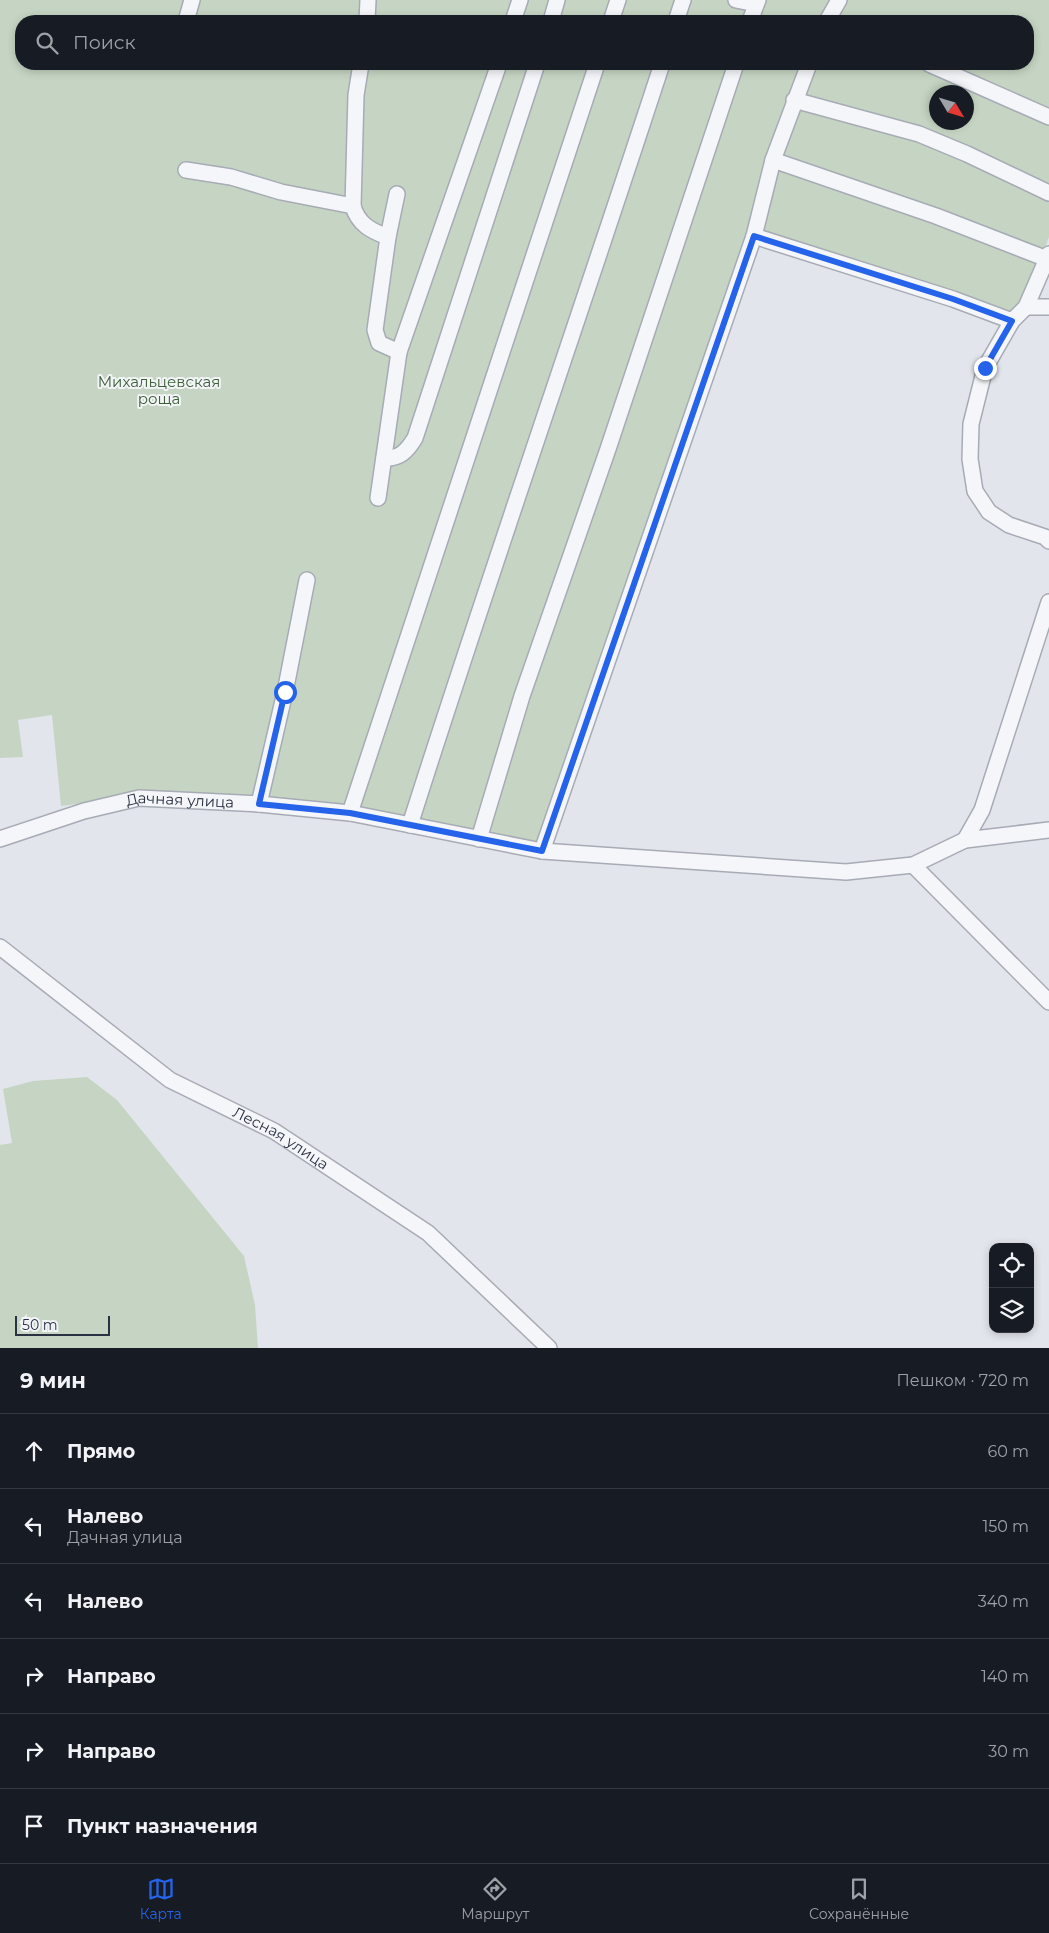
<!DOCTYPE html>
<html lang="ru">
<head>
<meta charset="utf-8">
<style>
	:root { --surface:#171b24; --page:#242831; --text:#f1f3f6; --muted:#9ea1a6; --line:#363941; --accent:#2563eb }
	body { margin:0; font-family:Montserrat,sans-serif; background:var(--page); color:var(--text) }
	.controls { position:absolute; right:15px; bottom:15px; display:grid; overflow:hidden; border-radius:10px; box-shadow:0 2px 8px #0003 }
	.controls button { width:45px; height:45px; display:grid; place-items:center; padding:0; border:0; border-bottom:1px solid var(--line); background:var(--surface); color:var(--text); font:25px sans-serif }
	.compass { position:absolute; left:929px; top:85px; width:45px; height:45px; border-radius:50%; background:var(--surface); box-shadow:0 2px 8px #0003; rotate:128deg }
	.scale { position:absolute; left:15px; bottom:12px; width:95px; box-sizing:border-box; padding-left:5px; border:2px solid #293143; border-top:0; font-size:14px; line-height:18px; white-space:nowrap; color:#293143; -webkit-text-stroke:4px #f2f4f8; paint-order:stroke }
	.stop { position:absolute; width:15px; height:15px; margin:-11px; border:4px solid #2563eb; border-radius:50%; background:#fff }
	.stop.end { background:#2563eb; border-color:#fff; box-shadow:0 1px 5px #0008 }
	.list { margin:0; padding:0; list-style:none }
	h2 { display:flex; justify-content:space-between; align-items:center; height:65px; margin:0; padding:0 20px; font-size:21px }
	h2 small { font-size:16px; font-weight:400; color:var(--muted) }
	.list li { display:grid; grid-template-columns:32px 1fr auto; gap:15px; align-items:center; box-sizing:border-box; height:75px; padding:0 20px; border-top:1px solid var(--line) }
	.list b { display:block; font-size:19px; white-space:nowrap }
	.list p { margin:0; font-size:16px; white-space:nowrap; color:var(--muted) }
	.list em { font-size:16px; font-style:normal; color:var(--muted) }
	.icon { flex:none; width:28px; height:28px; fill:none; stroke:currentColor; stroke-width:2; stroke-linecap:round; stroke-linejoin:round }
	.map { position:relative; flex:none; width:1049px; height:1348px; overflow:hidden }
	.search { position:absolute; background:var(--surface); box-shadow:0 2px 8px #0003; left:15px; right:15px; top:15px; height:55px; display:flex; align-items:center; gap:12px; box-sizing:border-box; padding:0 18px; border-radius:20px; color:var(--muted); font-size:19px }
	.sheet { height:515px; background:var(--surface) }
	nav { display:flex; justify-content:space-around; align-items:center; box-sizing:border-box; height:70px; border-top:1px solid var(--line); background:var(--surface); font-size:14px; color:var(--muted) }
	nav a { display:grid; justify-items:center; gap:2px }
	nav .on { color:var(--accent) }
	.map>svg:first-child { display:block }
	.green { fill:#c6d5c3; fill-rule:evenodd }
	.lines { fill:none; stroke-linecap:round; stroke-linejoin:round }
	.minor-casing { stroke:#a7abb5; stroke-width:18 }
	.minor { stroke:#f5f6f9; stroke-width:15 }
	.route { stroke:#2563eb; stroke-width:6 }
	.labels { text-anchor:middle; stroke-width:4; stroke-linejoin:round; paint-order:stroke }
	.park-label { font-size:15px; fill:#3c6036; stroke:#f2f4f8 }
	.street-label { font-size:15px; fill:#293143; stroke:#f2f4f8 }
</style>
</head>
<body>
<div class="map">
<svg width="1049" height="1348" viewBox="0 0 1049 1348">
	<rect width="100%" height="100%" fill="#e2e5eb"/>
	<path class="green" d="M0 0H1049V237L1016 325 757 244 548 848 349 810 139 796 61 806 52 715 18 720 23 757 0 758ZM21 21H1028V64H21ZM936 92H966V122H936Z
		M87 1077 117 1100 244 1256 255 1305 258 1348H0V1145L12 1143 3 1089 33 1081Z"/>
	<g class="lines">
		<defs>
			<g id="minor">
				<path d="M736 0 756 4"/>
				<path d="M186 21 192 0"/>
				<path d="M367 21 368 0"/>
				<path d="M513 21 520 0"/>
				<path d="M551 21 557 0"/>
				<path d="M611 21 618 0"/>
				<path d="M676 21 683 0"/>
				<path d="M750 21 758 0"/>
				<path d="M827 21 839 0"/>
				<path d="M361 64 356 95 353 206C358 224 371 231 388 237"/>
				<path d="M929 64 1049 117"/>
				<path d="M794 100 919 134 967 154 1049 193"/>
				<path d="M773 160 936 216 1047 259"/>
				<path d="M186 170 231 177 281 192 353 206"/>
				<path d="M397 194 388 237 375 330 379 343 399 352"/>
				<path d="M754 236 953 299 1012 321"/>
				<path d="M1049 254 1026 307 1012 321 985 368 971 424 970 459 975 491 989 512 1009 525 1045 537 1049 541"/>
				<path d="M1026 307H1049"/>
				<path d="M384 458C400 459 407 451 415 438L537 64"/>
				<path d="M378 498 399 352 499 64"/>
				<path d="M259 804 285 692 307 580"/>
				<path d="M350 813C430 563 517 314 597 64"/>
				<path d="M410 825C491 570 579 318 662 64"/>
				<path id="s1" d="M0 839 84 811 139 798 259 804 350 813 542 851 846 872 913 865 965 840 1049 830"/>
				<path d="M479 839 522 696 608 449 736 64"/>
				<path d="M965 840 982 810 1049 602"/>
				<path d="M542 851 754 236 773 160 809 64"/>
				<path d="M913 865 1049 1002"/>
				<path id="s2" d="M0 947 170 1080 274 1131 428 1233 549 1348"/>
			</g>
		</defs>
		<use href="#minor" class="minor-casing"/>
		<use href="#minor" class="minor"/>
	</g>
	<g class="lines">
		<path class="route" d="M285 692 259 804 350 813 542 851 754 236 953 299 1012 321 985 368"/>
	</g>
	<g class="labels">
		<g class="park-label">
			<text x="159" y="387">Михальцевская<tspan x="159" dy="17">роща</tspan></text>
		</g>
		<g class="street-label">
			<text dy="5" stroke="none"><textPath href="#s1" startOffset="186">Дачная улица</textPath></text>
			<text dy="5" stroke="none"><textPath href="#s2" startOffset="341">Лесная улица</textPath></text>
		</g>
	</g>
</svg>
<div class="controls">
<button><svg class="icon" aria-label="locate" viewBox="0 0 24 24"><circle cx="12" cy="12" r="6"/><path d="M12 2v4M12 18v4M2 12h4M18 12h4"/></svg></button>
<button><svg class="icon" aria-label="layers" viewBox="0 0 24 24"><path d="M12 4l9 5-9 5-9-5zM3 14l9 5 9-5"/></svg></button>
</div>
<svg class="compass" viewBox="-18 -18 36 36"><path d="M0-13l5 13h-10z" fill="#e53935"/><path d="M0 13l5-13h-10z" fill="#9ea1a6"/></svg>
<div class="scale">50 m</div>
<div class="stop" style="left:285px;top:692px"></div>
<div class="stop end" style="left:985px;top:368px"></div>
<div class="search"><svg class="icon" aria-label="search" viewBox="0 0 24 24"><circle cx="10" cy="10" r="6"/><path d="M15 15l6 6"/></svg>Поиск</div>
</div>
<section class="sheet">
<h2>9 мин<small>Пешком · 720 m</small></h2>
<ul class="list">
<li><svg class="icon" aria-label="ahead" viewBox="0 0 24 24"><path d="M12 20V5M6 11l6-6 6 6"/></svg><div><b>Прямо</b></div><em>60 m</em></li>
<li><svg class="icon" aria-label="left" viewBox="0 0 24 24"><path d="M17 20v-9H6M10 6l-5 5 5 5"/></svg><div><b>Налево</b><p>Дачная улица</p></div><em>150 m</em></li>
<li><svg class="icon" aria-label="left" viewBox="0 0 24 24"><path d="M17 20v-9H6M10 6l-5 5 5 5"/></svg><div><b>Налево</b></div><em>340 m</em></li>
<li><svg class="icon" aria-label="right" viewBox="0 0 24 24"><path d="M7 20v-9h11M14 6l5 5-5 5"/></svg><div><b>Направо</b></div><em>140 m</em></li>
<li><svg class="icon" aria-label="right" viewBox="0 0 24 24"><path d="M7 20v-9h11M14 6l5 5-5 5"/></svg><div><b>Направо</b></div><em>30 m</em></li>
<li><svg class="icon" aria-label="arrive" viewBox="0 0 24 24"><path d="M6 21V4h12l-3 4 3 4H6"/></svg><div><b>Пункт назначения</b></div></li>
</ul>
</section>
<nav>
<a class="on"><svg class="icon" aria-label="map" viewBox="0 0 24 24"><path d="M3 6l6-2 6 2 6-2v14l-6 2-6-2-6 2zM9 4v14M15 6v14"/></svg>Карта</a>
<a><svg class="icon" aria-label="directions" viewBox="0 0 24 24"><path d="M12 3l9 9-9 9-9-9zM9 14v-3h6M13 9l2 2-2 2"/></svg>Маршрут</a>
<a><svg class="icon" aria-label="saved" viewBox="0 0 24 24"><path d="M7 4h10v16l-5-4-5 4z"/></svg>Сохранённые</a>
</nav>
</body>
</html>
